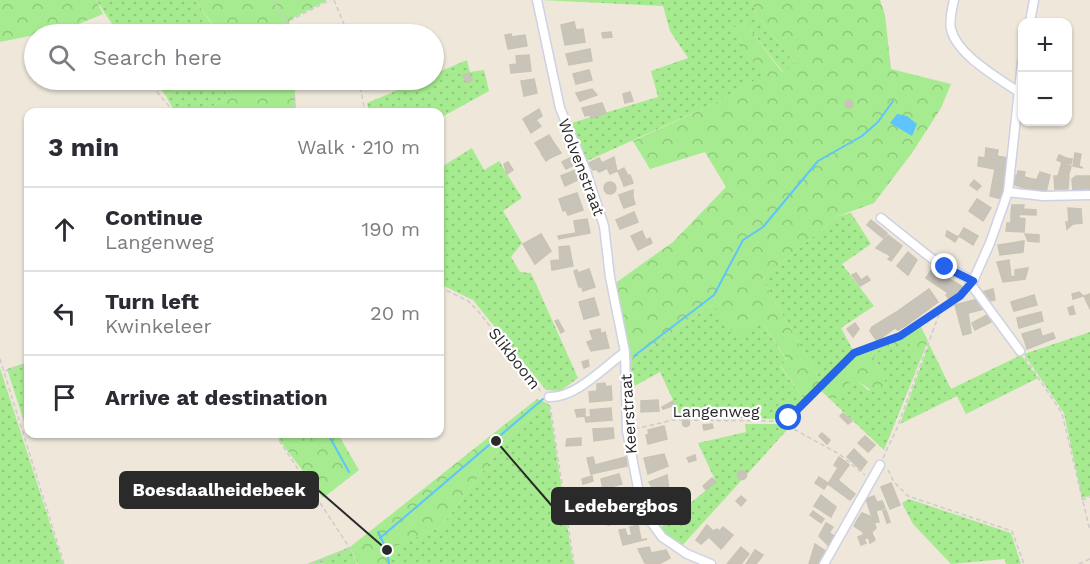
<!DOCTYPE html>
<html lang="en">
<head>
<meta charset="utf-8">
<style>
	:root { --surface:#fff; --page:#f2f2f3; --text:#2b2b33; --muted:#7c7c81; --line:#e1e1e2 }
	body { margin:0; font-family:"Work Sans",sans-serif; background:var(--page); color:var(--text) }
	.controls { position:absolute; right:18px; top:18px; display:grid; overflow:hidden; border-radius:12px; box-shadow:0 2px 4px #0004 }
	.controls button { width:54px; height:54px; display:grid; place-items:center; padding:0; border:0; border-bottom:2px solid var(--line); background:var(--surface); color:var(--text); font:30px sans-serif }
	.stop { position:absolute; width:18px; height:18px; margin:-14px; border:4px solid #2563eb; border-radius:50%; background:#fff }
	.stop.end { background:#2563eb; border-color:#fff; box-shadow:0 2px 6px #0008 }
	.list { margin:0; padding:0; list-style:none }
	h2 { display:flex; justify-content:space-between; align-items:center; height:78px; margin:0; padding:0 24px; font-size:26px }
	h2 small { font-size:20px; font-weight:400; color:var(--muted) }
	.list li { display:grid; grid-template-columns:39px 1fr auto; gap:18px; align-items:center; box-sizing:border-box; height:84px; padding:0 24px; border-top:2px solid var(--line) }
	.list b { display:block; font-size:22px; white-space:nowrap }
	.list p { margin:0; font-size:20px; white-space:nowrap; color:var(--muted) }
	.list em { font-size:20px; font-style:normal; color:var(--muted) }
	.icon { flex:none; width:33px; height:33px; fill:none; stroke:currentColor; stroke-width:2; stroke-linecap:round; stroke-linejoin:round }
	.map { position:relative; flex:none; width:1090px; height:564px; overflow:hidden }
	.search { position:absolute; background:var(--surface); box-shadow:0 2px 4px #0004; left:24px; top:24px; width:420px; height:66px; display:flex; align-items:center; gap:15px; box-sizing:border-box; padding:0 21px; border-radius:33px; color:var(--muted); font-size:22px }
	.panel { position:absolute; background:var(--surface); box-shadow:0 2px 4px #0004; left:24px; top:108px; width:420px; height:330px; border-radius:12px }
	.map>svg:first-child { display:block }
	.grass { fill:url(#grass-dots) }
	.forest { fill:url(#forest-crowns) }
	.water { fill:#60c4fc }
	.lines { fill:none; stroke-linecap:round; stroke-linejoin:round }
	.stream { stroke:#60c4fc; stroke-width:2 }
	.building { fill:#c9c4b9; stroke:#c9c3b3; stroke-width:1.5 }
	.street-casing { stroke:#cfd1e4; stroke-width:11 }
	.path { stroke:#ccc; stroke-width:1.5; stroke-dasharray:4.5 3; stroke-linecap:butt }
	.street { stroke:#fff; stroke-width:8 }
	.route { stroke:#2563eb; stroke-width:8 }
	.labels { text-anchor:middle; stroke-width:4.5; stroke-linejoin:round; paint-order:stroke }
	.street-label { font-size:16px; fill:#2a2a2a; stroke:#fff }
	.leader { fill:none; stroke:#2a2a2a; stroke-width:2 }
	.callout-dot { fill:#2a2a2a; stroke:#fff; stroke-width:2 }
	.callout { fill:#2a2a2a; stroke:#2a2a2a; stroke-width:2 }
	.callout-label { font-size:18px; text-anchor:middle; font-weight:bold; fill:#fff }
</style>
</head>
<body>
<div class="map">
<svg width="1090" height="564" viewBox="0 0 1090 564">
	<defs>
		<pattern id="grass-dots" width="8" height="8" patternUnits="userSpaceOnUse" patternTransform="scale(1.5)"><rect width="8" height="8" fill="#a6eb8f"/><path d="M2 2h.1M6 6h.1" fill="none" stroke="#8fca7c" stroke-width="1.8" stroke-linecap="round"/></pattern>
		<pattern id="forest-crowns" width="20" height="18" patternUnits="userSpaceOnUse" patternTransform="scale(1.5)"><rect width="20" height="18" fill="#a6eb8f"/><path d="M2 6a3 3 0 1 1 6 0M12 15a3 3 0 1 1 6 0" fill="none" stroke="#8fca7c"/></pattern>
	</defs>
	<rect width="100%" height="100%" fill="#eee7da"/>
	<path class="grass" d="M96 0H195L213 26 196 34H119Z
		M542 0H752L755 13 796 65 783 72 744 22 732 30 763 76 715 103 587 161 568 124 658 97 651 71 688 58 670 31 663 6Z
		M467 60 470 72 484 70 489 91 440 118V112H369L367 103 422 80H434V74Z
		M195 80H230L223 101 200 112H175L166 96Z
		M472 148 484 170 499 161 522 198 503 211 522 243 511 257 520 272 531 273 578 378 560 391 546 390 473 300 440 284V168Z
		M851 213 871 244 842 264 874 306 841 328 854 352 822 383 762 279 838 216Z
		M713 304 762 322 787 361 780 366 805 401 780 419 681 417 660 372 629 389 628 369 631 361Z
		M1090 332V496L1082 498 1064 413 1024 354Z
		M908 340 920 361 884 450 833 402 853 377 868 390 887 386 872 353Z
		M929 344 951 389 1021 355 1038 378 966 414 957 396 900 424Z
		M28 362V434H41L29 437 7 369Z
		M0 368 63 564H0Z
		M549 404 573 564H390L385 550 441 527 515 428Z
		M745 424H777L787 430 681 547 668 538 660 528 716 482 698 443 746 432Z
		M909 499 1011 533 1021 564H1006L1005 559 951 564 913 524 902 503Z
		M350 547 357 564H307Z"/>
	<path class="forest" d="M0 0H96L103 14 69 28 0 42Z
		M195 0H326V1L289 20 290 34H196L213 25Z
		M752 0H880L885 15 891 69 951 84 941 108 912 153 874 203 838 216 762 279 822 383 805 401 780 365 787 360 762 322 736 337 713 304 631 361 614 284 673 242 726 187 705 152 650 169 633 141 715 103 762 76 731 29 744 22 782 72 796 65 755 13Z
		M154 80H195L166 96Z
		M230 80H294L296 112H200L223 101Z
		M920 325 928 341 920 361 907 341 872 353 887 386 874 392 853 378 833 402 820 390 840 367 855 354 901 337Z
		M537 399 549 404 515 428 441 527 386 550 390 564H358L350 547Z
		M275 434H338L359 470 323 498Z"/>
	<path class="water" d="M897 114 907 116 917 124 912 136 890 123Z"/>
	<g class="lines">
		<path class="stream" d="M634 356 714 295 743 240 763 227 818 161 862 136 878 122 893 101
			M328 434 349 472
			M378 532 387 550 389 564
			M380 538 543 399"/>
	</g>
	<path class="building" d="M574 22 576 30 583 29 585 42 565 45 561 25Z
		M611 32 612 37 603 38 602 33Z
		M511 34 512 37 525 35 527 46 508 49 505 35Z
		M590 49 592 61 569 65 566 54Z
		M529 55 531 71 511 73 510 65 517 64 516 56Z
		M589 70 592 80 576 84 573 74Z
		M469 73 472 80 467 83 463 76Z
		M534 79 537 93 524 96 521 81Z
		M592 89 597 95 580 101 576 93Z
		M630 92 633 101 625 103 623 94Z
		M845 104a4 4 0 1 1 8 0a4 4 0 1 1-8 0Z
		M602 103 606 113 591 118 590 115 585 116 582 108Z
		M539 109 542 116 536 120 541 126 531 133 523 119Z
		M549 135 554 143 541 152 535 143Z
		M554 143 561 153 550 158 544 150Z
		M986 148 998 150 997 156 1008 158 1006 171 995 169 996 160 985 158Z
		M544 150 550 158 546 161 541 153Z
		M1075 153 1081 154 1079 166 1083 168 1073 166Z
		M1059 155 1066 158 1061 177 1062 189H1055L1054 176H1058L1062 162 1057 160Z
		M572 157 576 164 566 169 562 162Z
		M614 157 617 171 610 174 607 168 599 172 596 169 593 170 589 163 599 158 602 163Z
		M979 157 996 160 995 169 978 166Z
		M1066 158 1072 159 1071 164 1064 163Z
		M508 162 513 170 507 174 504 164Z
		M1064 164 1071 166 1070 170 1068 176 1061 177Z
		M624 168 628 176 621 178 618 171Z
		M578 169 582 178 565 186 561 176Z
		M995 169 1006 171 1004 188 992 185Z
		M1018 171 1025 172 1024 177 1037 180 1033 191 1015 185 1014 175 1017 176Z
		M1040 172 1050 175 1046 192 1033 188Z
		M630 175 633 183 624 186 621 178Z
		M1069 176 1068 189H1062L1061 177Z
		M1076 176H1089L1090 180H1084V191H1073L1072 179Z
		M1089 176H1090V190L1084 191V180H1090Z
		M974 180 981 186 977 190 970 185Z
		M604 188a6 6 0 1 1 12 0a6 6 0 1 1-12 0Z
		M992 185 1004 188 1002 199 990 196Z
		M633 190V197L621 201 619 195Z
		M577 193 583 210 568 215 566 210 563 211 559 199Z
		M633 197 635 204 624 208 621 201Z
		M977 199 991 208 983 221 969 211Z
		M1012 205H1024L1023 209 1036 210V215L1011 214Z
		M1068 208 1081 209 1082 223 1073 224 1067 229 1066 222H1069Z
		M634 212 638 222 620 229 616 220Z
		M1011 214H1019V218L1025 219 1024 232 1006 231 1007 223H1011Z
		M587 219 590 233 559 239 558 236 576 233 574 221Z
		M871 220 887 233 883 238 867 225Z
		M964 228 978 236 973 245 959 236Z
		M642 231 646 240 650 238 652 243 638 250 631 236Z
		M947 231 958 237 955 242 946 236Z
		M541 234 551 251 535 264 523 244Z
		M1025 234 1039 235V242L1028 241Z
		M888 235 902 246 891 261 888 259 891 256 876 248Z
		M1024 241 1023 252 1000 255 998 245Z
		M569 246 573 266 552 270 551 261 560 260 559 247Z
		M908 252 917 260 908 275 897 266Z
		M1009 260 1011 277 1015 276V270L1028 268 1025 279 1003 282 997 262Z
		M935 264 945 271 942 275 965 288 949 299 946 295 948 293 926 278Z
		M589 269 595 287 583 291 582 287H579L574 271 577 270 578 273Z
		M856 273 861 280 867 276 870 280 860 286 852 275Z
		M929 289 938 302 908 324 898 311Z
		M993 289 995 300 985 302 982 292Z
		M1079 292 1083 296 1073 299 1072 294Z
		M1090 294V309L1084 296Z
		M1034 295 1037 305 1014 311 1011 302Z
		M594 298 599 315 584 319 579 302Z
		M977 299 984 309 968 313 971 333 963 335 955 305Z
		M1073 306 1075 314 1070 315 1068 308Z
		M898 311 908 324 898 330 895 328 877 341 870 331 872 327Z
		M1041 312 1043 321 1019 328 1017 318Z
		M987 315 991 322 975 330 972 323Z
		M558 320 564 331 561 333 555 321Z
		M855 323 859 329 853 337 847 329Z
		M600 329 601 334 605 332 609 348 591 351 587 342 593 340 590 331Z
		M1040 329 1042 336 1025 342 1022 334Z
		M1053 333 1055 338 1027 349 1025 342Z
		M588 360 589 366 584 368 582 362Z
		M605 383 606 387 611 386 612 400 590 402 589 392 597 391V384Z
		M658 400 659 411 641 412V401Z
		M673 401 675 405 663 409 662 407Z
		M611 408 612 420 586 422 585 417H591L590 410Z
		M585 409V416L577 417 575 410Z
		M843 413 852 421 848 424 840 416Z
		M682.5 423a3.5 3.5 0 1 1 7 0a3.5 3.5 0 1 1-7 0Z
		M712 424 713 428 704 430 703 425Z
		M664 426 667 439 648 444 646 435 649 434 648 430Z
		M613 428 614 438 594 441 593 429Z
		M822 433 830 440 827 444 819 436Z
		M865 436 875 445 868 452 858 443Z
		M581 438V445L566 446 567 439Z
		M854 449 867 462 861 470 847 457Z
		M664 454 668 466 648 474 644 458Z
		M695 455 696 460 689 462 687 458Z
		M593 457 595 465 626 457 627 466 591 474 587 458Z
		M839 457 849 465 838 480 855 494 850 500 828 484 838 468 834 465Z
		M737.5 475a4.5 4.5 0 1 1 9 0a4.5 4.5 0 1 1-9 0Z
		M619 474 622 484 603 489 601 479Z
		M667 475 669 489 657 495 649 482Z
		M592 476 593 481 583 484 582 479Z
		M819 477 828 483 824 489 815 483Z
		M712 478 716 482 706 490 703 486Z
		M891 483 900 505 890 509 881 487Z
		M821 495 836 507 831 517 814 506Z
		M741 496 746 500 741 506 736 501Z
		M874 496 880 509 876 511 879 522 874 523 866 499Z
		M882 501 885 508 880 510 878 502Z
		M624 507 629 520 608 525 607 511Z
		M886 510 890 522 887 523 883 511Z
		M813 511 824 519 821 523 810 515Z
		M862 513 872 517 876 528 872 532 867 525 858 519Z
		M858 519 871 531 867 532 869 537 864 539 866 543 861 545 858 537 863 535V532L854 526Z
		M826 523 833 527 829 533 836 537 830 547 819 536Z
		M638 525 641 540 647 539 623 545 619 530 625 529 627 536 632 535 630 527Z
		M707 525 713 531 717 529 720 531 712 540 709 537 701 544 696 540Z
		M723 527 733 535 721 549 712 540Z
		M871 531 875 540 870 543 867 532Z
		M815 544 827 552 821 564H809Z
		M649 547 651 553 666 550 670 558 659 564 645 563 638 549Z
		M741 547 749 554 741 564H727Z
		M755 550 763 555 756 564H746Z"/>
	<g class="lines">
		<defs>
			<path id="street" d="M537 0 560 108 586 171 604 226 610 277 625 352 627 431 638 488 649 519 662 537 687 554 711 564
				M954 0C952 9 949 20 951 29 957 55 997 77 1017 91
				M1030 22 1034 0
				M1008 192 1043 196 1090 195
				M881 218 931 258 973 281 990 243 1008 192 1022 62
				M970 283 1020 351
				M549 397C576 398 604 367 625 352
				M824 564 880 465"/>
		</defs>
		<use href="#street" class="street-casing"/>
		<path class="path" d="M334 0 348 34
			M248 34 277 28 287 22 273 0
			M289 34 287 22 330 0
			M147 80 174 112
			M294 80 295 112
			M359 80 365 112
			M440 287 468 301 478 311 542 393
			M1025 358 1062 413 1090 531
			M0 359 64 564
			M5 371 28 365
			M550 405 574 564
			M781 422 839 454 865 475
			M635 429 673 420 780 421 807 402 854 353 901 336 964 291
			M275 434 349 547 344 553 308 564
			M883 458 897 428 941 309
			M888 470 894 482 908 496 1012 531 1024 564
			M1082 500 1090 497
			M1079 564 1090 559"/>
		<use href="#street" class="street"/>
	</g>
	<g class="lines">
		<path class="route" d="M789 418 854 353 900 336 960 296 973 281 945 267"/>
	</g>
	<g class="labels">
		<g class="street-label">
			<text transform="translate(582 167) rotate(69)" y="6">Wolvenstraat</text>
			<text transform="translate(515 358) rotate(52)" y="6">Slikboom</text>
			<text x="716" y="417">Langenweg</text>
			<text transform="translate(628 414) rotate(-94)" y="6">Keerstraat</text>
		</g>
	</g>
	<path class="leader" d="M387 550L318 490M496 441L552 506"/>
	<g class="callout-dot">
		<circle cx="387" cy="550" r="6"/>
		<circle cx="496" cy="441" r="6"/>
	</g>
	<g class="callout">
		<rect x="120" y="472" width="198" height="36" rx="6"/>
		<rect x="552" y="488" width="138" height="36" rx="6"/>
	</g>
	<g class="callout-label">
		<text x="219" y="496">Boesdaalheidebeek</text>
		<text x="621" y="512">Ledebergbos</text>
	</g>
</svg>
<div class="controls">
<button>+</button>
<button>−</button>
</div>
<div class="stop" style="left:789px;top:418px"></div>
<div class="stop end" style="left:945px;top:267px"></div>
<div class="search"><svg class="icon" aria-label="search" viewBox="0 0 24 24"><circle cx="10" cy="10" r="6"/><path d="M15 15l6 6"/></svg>Search here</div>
<section class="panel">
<h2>3 min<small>Walk · 210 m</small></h2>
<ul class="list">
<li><svg class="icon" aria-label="ahead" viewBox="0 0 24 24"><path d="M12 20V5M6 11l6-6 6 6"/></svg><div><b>Continue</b><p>Langenweg</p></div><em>190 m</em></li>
<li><svg class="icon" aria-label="left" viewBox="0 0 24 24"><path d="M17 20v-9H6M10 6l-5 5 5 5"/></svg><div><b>Turn left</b><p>Kwinkeleer</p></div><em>20 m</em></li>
<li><svg class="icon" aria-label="arrive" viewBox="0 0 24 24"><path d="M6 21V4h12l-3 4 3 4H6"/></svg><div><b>Arrive at destination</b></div></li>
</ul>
</section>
</div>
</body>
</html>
